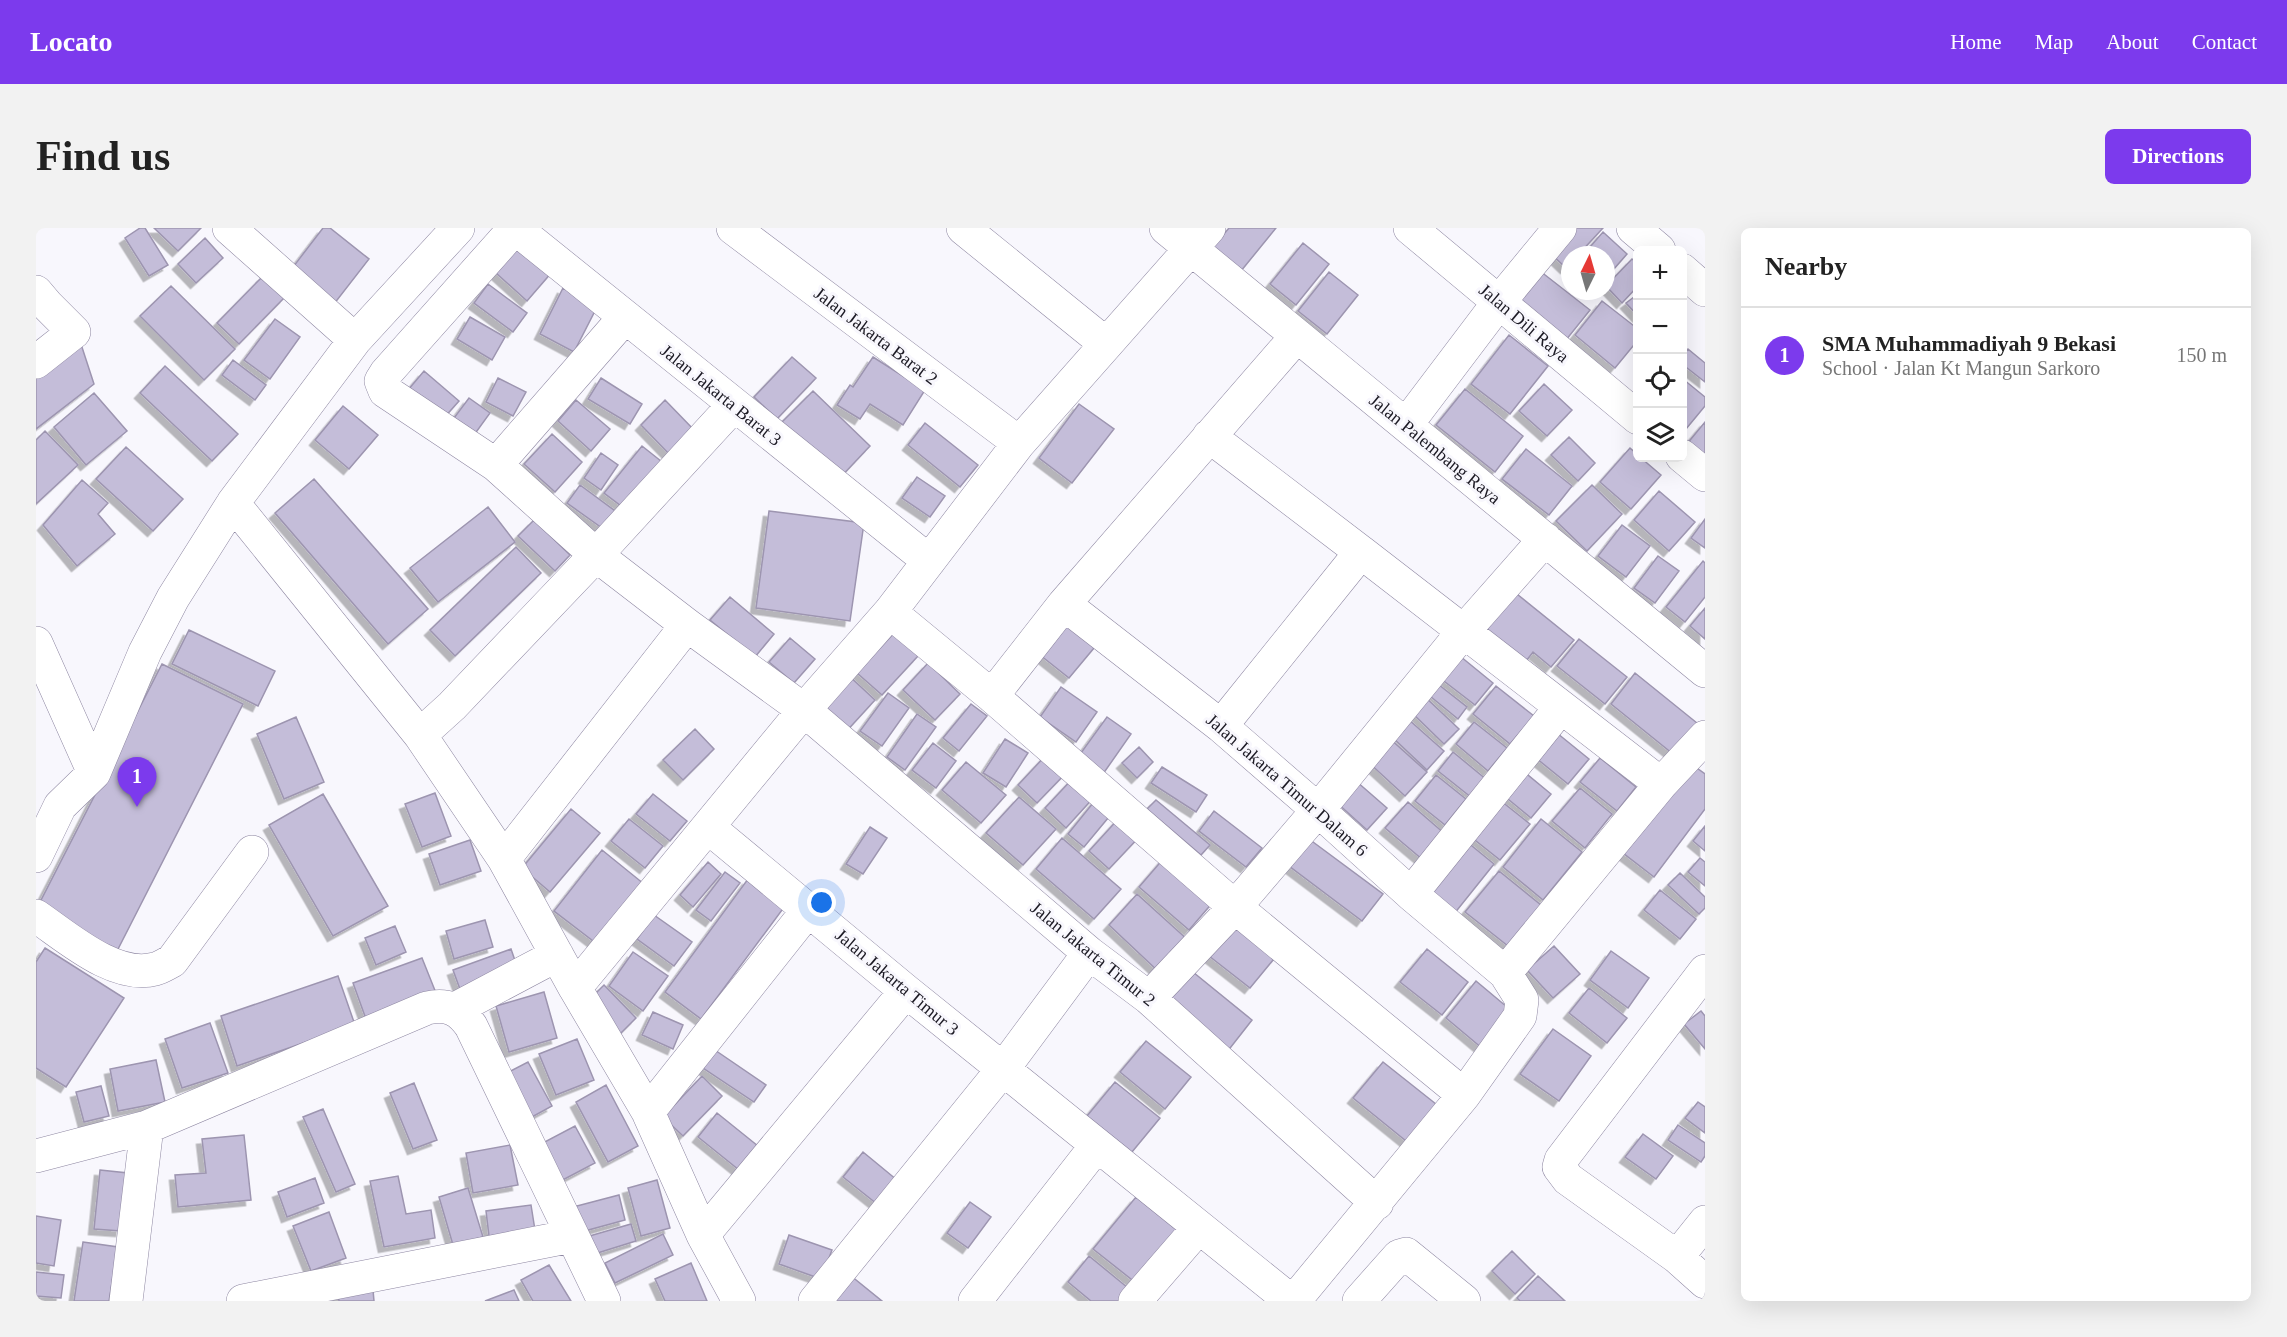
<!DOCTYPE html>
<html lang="en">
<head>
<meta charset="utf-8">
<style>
	:root { --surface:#fff; --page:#f2f2f2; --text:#222; --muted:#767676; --line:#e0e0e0; --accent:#7c3aed }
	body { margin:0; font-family:Georgia,serif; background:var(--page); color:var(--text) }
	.controls { position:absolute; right:18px; top:18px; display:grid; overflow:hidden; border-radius:9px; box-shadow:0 6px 24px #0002 }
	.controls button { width:54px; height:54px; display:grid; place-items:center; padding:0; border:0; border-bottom:2px solid var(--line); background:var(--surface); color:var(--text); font:30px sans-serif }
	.compass { position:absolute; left:1525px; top:18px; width:54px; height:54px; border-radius:50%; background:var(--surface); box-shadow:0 6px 24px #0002; rotate:5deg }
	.you { position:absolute; left:786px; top:675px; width:21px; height:21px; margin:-15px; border:4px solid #fff; border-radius:50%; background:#1a73e8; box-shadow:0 0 0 9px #1a73e833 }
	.badge { display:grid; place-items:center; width:39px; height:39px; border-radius:50%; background:var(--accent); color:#fff; font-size:20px; font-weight:700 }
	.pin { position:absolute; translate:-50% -50px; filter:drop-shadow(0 2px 3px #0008) }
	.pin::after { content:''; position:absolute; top:32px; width:21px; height:18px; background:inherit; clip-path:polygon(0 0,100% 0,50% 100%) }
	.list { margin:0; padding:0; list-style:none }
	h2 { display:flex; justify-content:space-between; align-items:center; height:78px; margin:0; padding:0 24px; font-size:26px }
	h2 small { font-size:20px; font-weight:400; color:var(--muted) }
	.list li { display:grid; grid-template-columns:39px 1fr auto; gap:18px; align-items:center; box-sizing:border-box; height:96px; padding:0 24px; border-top:2px solid var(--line) }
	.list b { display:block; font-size:22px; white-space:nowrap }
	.list p { margin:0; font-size:20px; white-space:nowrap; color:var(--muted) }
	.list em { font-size:20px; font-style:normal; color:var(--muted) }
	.icon { flex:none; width:33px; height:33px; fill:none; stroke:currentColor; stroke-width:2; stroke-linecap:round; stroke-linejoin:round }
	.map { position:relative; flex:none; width:1669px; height:1073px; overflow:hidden; border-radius:9px }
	header { display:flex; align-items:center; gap:36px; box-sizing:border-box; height:84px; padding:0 30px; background:var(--accent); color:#fff }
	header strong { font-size:28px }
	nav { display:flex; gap:33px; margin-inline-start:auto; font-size:21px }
	.intro { display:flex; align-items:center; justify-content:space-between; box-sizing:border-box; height:144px; padding:0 36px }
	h1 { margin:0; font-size:42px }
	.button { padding:15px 27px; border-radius:9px; background:var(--accent); color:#fff; font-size:21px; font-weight:700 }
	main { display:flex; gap:36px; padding:0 36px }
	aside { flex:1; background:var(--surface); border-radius:9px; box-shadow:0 6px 24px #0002 }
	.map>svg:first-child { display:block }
	.building { fill:#c4bdd9; stroke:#9d95b0; stroke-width:1.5; filter:url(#shadow) }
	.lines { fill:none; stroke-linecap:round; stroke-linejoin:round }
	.minor-casing { stroke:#8d86a1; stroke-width:34 }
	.minor { stroke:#fff; stroke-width:33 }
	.labels { text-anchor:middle; stroke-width:6; stroke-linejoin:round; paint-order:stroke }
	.street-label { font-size:18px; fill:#1c1a24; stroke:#f8f7fd }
</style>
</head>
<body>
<header>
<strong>Locato</strong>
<nav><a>Home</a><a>Map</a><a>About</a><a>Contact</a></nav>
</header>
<div class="intro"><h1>Find us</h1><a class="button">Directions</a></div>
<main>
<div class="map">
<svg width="1669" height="1073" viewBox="0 0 1669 1073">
	<defs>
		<filter id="shadow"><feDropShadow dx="-5.5" dy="5.5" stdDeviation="0" flood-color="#0004"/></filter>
	</defs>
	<rect width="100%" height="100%" fill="#f8f7fd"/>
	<path class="building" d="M104 0H109L132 37 113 48 89 10Z
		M118 0H165L142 23Z
		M287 0H294L333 31 298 76 254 43Z
		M1193 0H1240L1205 43 1176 20Z
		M1534 0H1567L1542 27H1534V36L1530 40 1513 24Z
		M1567 4 1591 26 1570 50V27H1547Z
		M169 10 187 30 160 55 142 36Z
		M1267 15 1293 36 1260 77 1234 56Z
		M484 17 516 44 491 73 460 45Z
		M1596 31 1602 36V58L1586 75 1570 58Z
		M1504 43 1554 82 1526 117 1476 77Z
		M1293 44 1322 67 1291 106 1262 83Z
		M227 48 249 69 203 116 181 95Z
		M452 56 491 85 477 104 438 75Z
		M135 58 199 121 168 152 104 88Z
		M527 60 562 77 538 124 504 106Z
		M1602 66V88L1590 75Z
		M1566 73 1602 101V112L1579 140 1539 107Z
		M434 89 469 109 456 132 421 111Z
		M239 91 264 109 234 151 208 132Z
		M42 107 58 156 0 201V139Z
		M1473 107 1512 138 1474 186 1435 156Z
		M1652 121 1669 135V154L1646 136V128Z
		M756 129 780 150 741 191 718 169Z
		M837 129 889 162 867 197 834 176 824 191 801 177 814 157 817 159Z
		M197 132 230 157 219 172 186 147Z
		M129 138 202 206 176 233 104 165Z
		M388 143 423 173 407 191 372 162Z
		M462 150 490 164 477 188 450 174Z
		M565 150 606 176 594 196 552 171Z
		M1647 151 1669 169V178L1650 201 1646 198Z
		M1508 156 1536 182 1511 208 1483 183Z
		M1429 161 1487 208 1459 244 1400 197Z
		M777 163 834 218 802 252 744 196Z
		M58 165 91 203 50 237 18 199Z
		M433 170 454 185 433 214 412 198Z
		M540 172 574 201 555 223 522 193Z
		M629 172 660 204 635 228 605 197Z
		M1043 176 1078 201 1036 255 1003 230Z
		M307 178 342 207 313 241 279 212Z
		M1669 194V232L1650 217Z
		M889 195 942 237 924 259 872 217Z
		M9 203 42 237 0 276V212Z
		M516 206 546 234 519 264 488 236Z
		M1533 209 1559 235 1542 253 1515 227Z
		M606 218 630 237 593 284 568 265Z
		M90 219 147 271 117 303 60 251Z
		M1594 220 1602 227V230H1605L1625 247 1595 281 1564 254Z
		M1490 221 1536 258 1513 287 1466 251Z
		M565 225 582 237 565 262 548 250Z
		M881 249 909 268 894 289 866 270Z
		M278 251 392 381 352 416 239 285Z
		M46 252 72 275 62 286 79 306 41 338 7 297Z
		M544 257 586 288 573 305 531 275Z
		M1556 257 1586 286 1551 323 1520 293Z
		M1623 263 1659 294 1633 323 1598 292Z
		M452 279 479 314 402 374 374 340Z
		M733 283 828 295 814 393 720 380Z
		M1669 291V320L1655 310Z
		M498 292 534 327 519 343 482 308Z
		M1586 297 1614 318 1590 349 1562 328Z
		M480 319 505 345 419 428 394 402Z
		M1622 328 1643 343 1619 375 1598 360Z
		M1667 333 1669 335V369L1649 394 1630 379Z
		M1476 362 1538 412 1515 439 1497 424 1487 437 1443 401Z
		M694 369 738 406 719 429 674 392Z
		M1669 380V411L1654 398Z
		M1034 390 1063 414 1033 450 1004 427Z
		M153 402 239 443 222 478 136 436Z
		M858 405 882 428 846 467 821 445Z
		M754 410 779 431 758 455 733 434Z
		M1543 411 1591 449 1569 476 1521 438Z
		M1419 424 1457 455 1439 477 1400 447Z
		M892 435 924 466 899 492 867 462Z
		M126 436 207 476 79 727 0 682Z
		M1599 445 1661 495 1637 526 1575 476Z
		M811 446 839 472 807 507 779 482Z
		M1398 453 1431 479 1422 491 1389 464Z
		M1460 458 1498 488 1474 516 1437 486Z
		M1025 459 1061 484 1040 514 1004 489Z
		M852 465 873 480 846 518 824 503Z
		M1387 467 1423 501 1408 516 1373 482Z
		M935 476 951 488 923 523 907 510Z
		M881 486 900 499 869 542 851 529Z
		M260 489 288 554 248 571 221 506Z
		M1071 489 1095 506 1067 546 1042 529Z
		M1372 491 1408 523 1391 542 1356 509Z
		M1438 494 1471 520 1452 543 1420 516Z
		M659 501 678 521 647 552 627 532Z
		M1516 501 1553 531 1532 556 1495 526Z
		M1352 509 1391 544 1369 568 1331 533Z
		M969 511 992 525 970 559 947 545Z
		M897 515 920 533 900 560 876 542Z
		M1103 519 1117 534 1101 550 1086 535Z
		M1417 524 1451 552 1436 570 1402 543Z
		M1011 526 1031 544 1001 575 982 557Z
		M1564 530 1600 559 1581 583 1544 554Z
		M930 534 970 567 945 595 906 562Z
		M1654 535 1669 546V581L1618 649 1587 625Z
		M1481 538 1515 566 1495 590 1461 562Z
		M1126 539 1171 567 1160 584 1115 555Z
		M1400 547 1430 571 1409 597 1379 573Z
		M1039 548 1060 567 1030 600 1009 580Z
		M1320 553 1351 580 1331 602 1300 574Z
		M1544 560 1576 586 1549 620 1516 593Z
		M399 565 415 608 386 619 369 576Z
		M287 566 352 678 297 708 233 597Z
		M617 566 651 593 634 613 600 586Z
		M983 569 1020 601 987 637 950 605Z
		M1460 569 1494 596 1464 632 1430 605Z
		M1061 570 1077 584 1048 619 1032 606Z
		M1120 572 1174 617 1165 627 1111 581Z
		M1372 574 1409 606 1387 632 1349 600Z
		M535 581 564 605 514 664 486 640Z
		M1178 583 1226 620 1210 639 1163 603Z
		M1084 589 1105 607 1073 641 1053 623Z
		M593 591 627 618 609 640 575 613Z
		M1505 591 1546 624 1507 672 1467 639Z
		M1669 598V623L1657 613Z
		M834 599 851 610 827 646 810 636Z
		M1425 609 1458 636 1414 691 1381 664Z
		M1026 610 1085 661 1058 691 1000 641Z
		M1273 611 1347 666 1326 693 1253 638Z
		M434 612 445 643 404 657 393 626Z
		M566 622 608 656 561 716 518 683Z
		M1128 630 1178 673 1153 702 1103 659Z
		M1664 630 1669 634V658L1652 644Z
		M672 634 685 646 657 679 644 667Z
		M1463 643 1505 677 1472 718 1429 684Z
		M689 644 704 655 675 693 660 682Z
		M1644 645 1669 669V680L1663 686 1632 657Z
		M712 651 749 678 665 791 629 764Z
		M1624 662 1660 691 1644 711 1608 682Z
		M1101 666 1153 713 1124 745 1073 697Z
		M618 687 656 714 638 738 601 711Z
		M449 692 457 719 418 731 410 703Z
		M1201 694 1242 726 1214 760 1173 728Z
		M359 698 370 724 340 737 329 710Z
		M1518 718 1544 746 1517 770 1491 742Z
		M9 720 88 770 30 859 0 840V734Z
		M475 721 483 744 425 764 417 742Z
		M1391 721 1432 754 1406 787 1364 754Z
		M1575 723 1613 750 1592 780 1554 752Z
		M597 724 632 748 607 783 573 758Z
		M386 730 400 765 330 791 317 755Z
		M1152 740 1216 792 1191 824 1125 771Z
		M302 748 319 797 201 838 185 788Z
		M1440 753 1477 784 1447 821 1410 790Z
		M568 757 600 790 584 806 551 774Z
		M1553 760 1591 790 1571 815 1533 785Z
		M508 764 521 810 473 824 460 778Z
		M1665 783 1669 788V821L1648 796Z
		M617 784 647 797 637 821 606 807Z
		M174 795 192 845 146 860 129 811Z
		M1517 801 1555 828 1523 873 1484 846Z
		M541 811 558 852 520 867 503 826Z
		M1110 813 1155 849 1129 881 1084 844Z
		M673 818 730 857 718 874 661 836Z
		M120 832 129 874 82 883 74 841Z
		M492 834 516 878 485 895 461 850Z
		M1347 834 1405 880 1375 917 1317 870Z
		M666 848 686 868 647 908 627 889Z
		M1079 854 1124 890 1096 924 1051 888Z
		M378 855 401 912 377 921 354 865Z
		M570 857 602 918 572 934 540 874Z
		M65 858 73 888 48 894 40 864Z
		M1662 874 1669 879V905L1649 890Z
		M287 881 319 956 300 964 267 889Z
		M681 885 727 922 708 946 662 909Z
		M1642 897 1669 915V928L1665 934 1632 912Z
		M539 898 559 935 521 955 501 918Z
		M1607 906 1637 928 1620 951 1589 929Z
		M208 907 215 972 142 979 139 947 170 945 166 911Z
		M474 917 482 957 437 965 430 925Z
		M827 924 861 952 841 976 807 949Z
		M64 942 92 945 85 1003 58 1001Z
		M362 948 370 986 395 982 399 1010 348 1019 334 953Z
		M279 950 288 975 251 989 242 964Z
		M621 952 634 1000 605 1008 592 960Z
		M432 960 447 1009 417 1017 403 969Z
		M583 967 589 992 545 1004 537 979Z
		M1100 969 1142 1003 1100 1055 1057 1021Z
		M934 974 955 989 932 1020 911 1005Z
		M495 977 499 1002 453 1008 450 983Z
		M293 984 310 1030 275 1043 257 998Z
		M0 988 25 992 18 1038 0 1035Z
		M595 996 600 1013 555 1027 550 1009Z
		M627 1006 637 1027 579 1055 569 1035Z
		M753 1007 796 1022 785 1051 743 1036Z
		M47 1014 82 1019 73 1073H38Z
		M1476 1023 1499 1046 1479 1066 1456 1043Z
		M1053 1028 1097 1064 1090 1073H1055L1032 1054Z
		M655 1035 671 1073H629L619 1051Z
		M513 1037 535 1073H497L485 1052Z
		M809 1043 846 1073H796Z
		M0 1044 28 1047 25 1070 0 1068Z
		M1502 1048 1529 1073H1484L1481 1070Z
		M337 1062 338 1073H303L302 1066Z
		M478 1062 483 1073H449Z"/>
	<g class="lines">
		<defs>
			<path id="minor" d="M193 0 319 112
				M697 0 983 215
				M927 0 1070 116
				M1130 0 1669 443
				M1374 0 1602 190
				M1597 0 1623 22
				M1646 42 1669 62
				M0 64 11 77 38 104 0 134
				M589 89 460 237 560 327 651 397 768 482 1053 725 1113 770 1341 975
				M1370 197 1463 74 1524 0
				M1173 208 1325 324 1185 498
				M1646 228 1669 247
				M460 237 349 163 345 153 350 145 479 0 893 333
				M197 275 384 507 468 631 539 760 612 884 667 1007 703 1073
				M1325 324 1625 556
				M1028 376 1185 498 1282 582 1375 666 1469 745 1486 772 1484 788 1428 867 1258 1073
				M854 384 956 468 1199 679 1428 867
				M0 415 58 545
				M956 468 1028 376 1261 108
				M384 507 416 478 560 327 697 178
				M672 599 870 763 1255 1073
				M0 628 24 578 58 545 109 424 137 370 197 275 319 112 422 0
				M468 631 651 397
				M1375 666 1525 479
				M0 688C31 709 79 752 119 741 124 740 130 736 136 733L216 624
				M1669 743 1525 932 1523 939 1532 951 1641 1029 1669 1054
				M1469 745 1625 556 1669 509
				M539 760 768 482 854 384 983 215 1173 0
				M1113 770 1199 679 1282 582 1427 404 1509 311
				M419 781 521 727
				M612 884 773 681
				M0 928 111 899 391 780C412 775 424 782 435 798L568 1073
				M667 1007 870 763
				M1641 1029 1669 994
				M90 1073 111 899
				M207 1073 536 1008
				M779 1073 967 841 1053 725
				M939 1073 1061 917
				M1099 1073 1163 999
				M1323 1073 1363 1028 1370 1026 1428 1073"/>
		</defs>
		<use href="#minor" class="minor-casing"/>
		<use href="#minor" class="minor"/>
	</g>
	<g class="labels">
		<g class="street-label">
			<text transform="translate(1488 95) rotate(40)" y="6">Jalan Dili Raya</text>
			<text transform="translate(840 108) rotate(37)" y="6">Jalan Jakarta Barat 2</text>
			<text transform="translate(685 167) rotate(39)" y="6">Jalan Jakarta Barat 3</text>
			<text transform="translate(1399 221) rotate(39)" y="6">Jalan Palembang Raya</text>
			<text transform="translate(1251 557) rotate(41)" y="6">Jalan Jakarta Timur Dalam 6</text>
			<text transform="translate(1057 726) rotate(39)" y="6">Jalan Jakarta Timur 2</text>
			<text transform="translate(861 754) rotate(40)" y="6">Jalan Jakarta Timur 3</text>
		</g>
	</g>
</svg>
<div class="controls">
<button>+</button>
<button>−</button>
<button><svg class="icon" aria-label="locate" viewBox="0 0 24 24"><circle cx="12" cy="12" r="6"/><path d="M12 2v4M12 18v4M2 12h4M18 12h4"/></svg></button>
<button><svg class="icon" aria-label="layers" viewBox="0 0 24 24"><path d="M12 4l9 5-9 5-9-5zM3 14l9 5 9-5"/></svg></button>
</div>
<svg class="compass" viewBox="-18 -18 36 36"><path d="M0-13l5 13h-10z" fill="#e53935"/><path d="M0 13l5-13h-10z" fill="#767676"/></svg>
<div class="you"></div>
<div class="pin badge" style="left:101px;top:579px">1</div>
</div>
<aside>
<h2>Nearby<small></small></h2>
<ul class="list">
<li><span class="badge">1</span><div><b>SMA Muhammadiyah 9 Bekasi</b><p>School · Jalan Kt Mangun Sarkoro</p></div><em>150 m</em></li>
</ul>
</aside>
</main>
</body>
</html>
